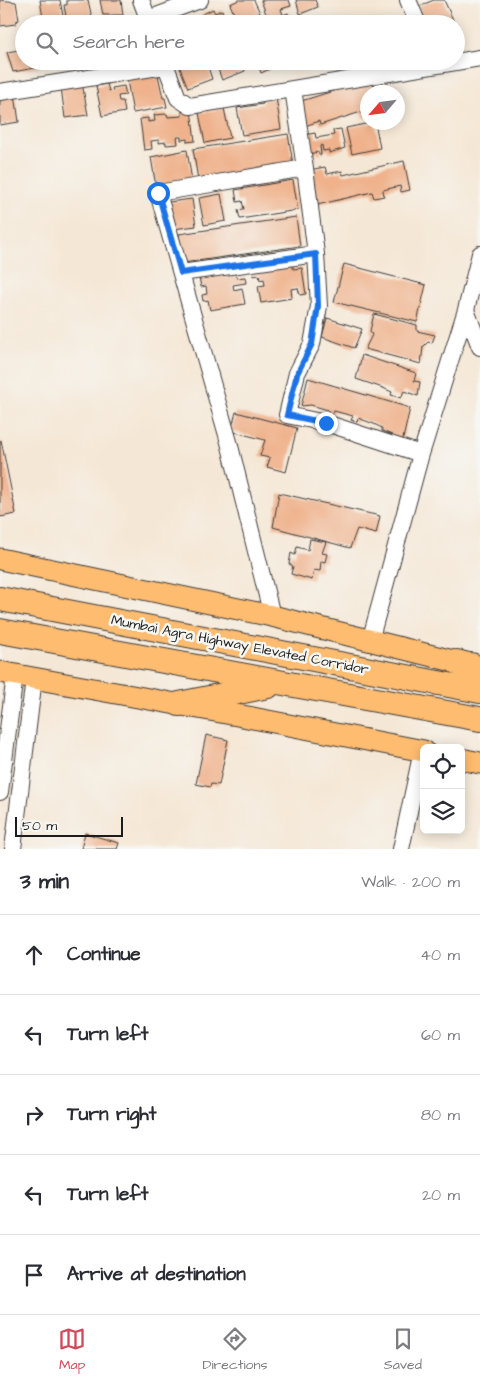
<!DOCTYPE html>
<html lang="en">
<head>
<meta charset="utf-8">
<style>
	:root { --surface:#fff; --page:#f2f2f3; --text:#2b2b33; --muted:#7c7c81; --line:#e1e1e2; --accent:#d1495b }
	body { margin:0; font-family:"Architects Daughter",sans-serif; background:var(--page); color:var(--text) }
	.controls { position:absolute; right:15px; bottom:15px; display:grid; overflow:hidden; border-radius:8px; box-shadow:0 2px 12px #0003 }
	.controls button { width:45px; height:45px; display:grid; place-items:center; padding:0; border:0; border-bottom:1px solid var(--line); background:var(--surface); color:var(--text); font:25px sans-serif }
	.compass { position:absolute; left:360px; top:85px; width:45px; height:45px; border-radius:50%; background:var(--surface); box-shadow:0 2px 12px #0003; rotate:242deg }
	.scale { position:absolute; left:15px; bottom:12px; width:108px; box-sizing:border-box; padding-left:5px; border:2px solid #1c1c1c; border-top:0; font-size:14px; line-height:18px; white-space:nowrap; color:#1c1c1c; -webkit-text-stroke:4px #f6f6f2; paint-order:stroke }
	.stop { position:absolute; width:15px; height:15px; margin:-11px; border:4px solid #1a73e8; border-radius:50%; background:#fff }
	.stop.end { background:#1a73e8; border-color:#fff; box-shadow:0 1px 5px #0008 }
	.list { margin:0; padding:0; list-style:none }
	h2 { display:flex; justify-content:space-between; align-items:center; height:65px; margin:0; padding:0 20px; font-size:21px }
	h2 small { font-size:16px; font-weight:400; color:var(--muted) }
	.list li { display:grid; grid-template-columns:32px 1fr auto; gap:15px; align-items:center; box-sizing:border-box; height:80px; padding:0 20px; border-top:1px solid var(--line) }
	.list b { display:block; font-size:19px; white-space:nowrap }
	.list em { font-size:16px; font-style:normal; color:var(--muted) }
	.icon { flex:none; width:28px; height:28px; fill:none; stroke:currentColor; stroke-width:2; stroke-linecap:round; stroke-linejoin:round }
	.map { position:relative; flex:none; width:480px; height:849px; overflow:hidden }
	.search { position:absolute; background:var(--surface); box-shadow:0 2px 12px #0003; left:15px; right:15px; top:15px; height:55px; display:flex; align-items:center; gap:12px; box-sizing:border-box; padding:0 18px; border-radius:28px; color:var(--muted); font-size:19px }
	.sheet { height:465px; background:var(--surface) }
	nav { display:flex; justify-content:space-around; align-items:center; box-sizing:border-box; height:70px; border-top:1px solid var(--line); background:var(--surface); font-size:14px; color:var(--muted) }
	nav a { display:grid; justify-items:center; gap:2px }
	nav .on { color:var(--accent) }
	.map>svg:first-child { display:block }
	.building { fill:#efb28c }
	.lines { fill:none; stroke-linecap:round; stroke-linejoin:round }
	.minor-casing { stroke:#3d3a38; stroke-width:18 }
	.major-casing { stroke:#3d3a38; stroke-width:23 }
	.highway-casing { stroke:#3d3a38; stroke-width:26 }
	.minor { stroke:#fff; stroke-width:16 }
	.major { stroke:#febc70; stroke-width:21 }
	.highway { stroke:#febc70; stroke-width:24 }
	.route { stroke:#1a73e8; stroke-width:6 }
	.labels { text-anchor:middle; stroke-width:5; stroke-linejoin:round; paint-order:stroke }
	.street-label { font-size:14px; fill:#1c1c1c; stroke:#f6f6f2 }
</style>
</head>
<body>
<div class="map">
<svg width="480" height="849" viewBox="0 0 480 849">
	<rect width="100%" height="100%" fill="#f6f6f2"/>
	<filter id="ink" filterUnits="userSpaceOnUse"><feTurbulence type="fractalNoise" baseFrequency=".02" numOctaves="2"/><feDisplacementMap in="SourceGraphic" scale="10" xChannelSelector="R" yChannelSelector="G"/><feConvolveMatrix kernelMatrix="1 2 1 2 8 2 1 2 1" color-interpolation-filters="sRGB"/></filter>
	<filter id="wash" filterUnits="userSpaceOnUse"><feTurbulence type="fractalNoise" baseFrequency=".0096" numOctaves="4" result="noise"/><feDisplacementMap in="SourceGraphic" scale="20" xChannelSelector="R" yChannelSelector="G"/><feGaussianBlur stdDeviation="1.12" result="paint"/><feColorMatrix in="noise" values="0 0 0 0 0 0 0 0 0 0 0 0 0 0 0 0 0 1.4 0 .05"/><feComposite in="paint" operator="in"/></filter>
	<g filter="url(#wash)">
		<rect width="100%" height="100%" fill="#f5e7d5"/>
		<g id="blocks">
			<path class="building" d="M0 0 16 2 19 20 16 21V24L0 26Z
				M40 0H60L63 16 58 17 59 24H44Z
				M67 0H88L92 18 67 23 64 5H67Z
				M100 0H121L123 15H103Z
				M239 0H254L260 13 249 18 251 23 256 21 258 24H238L230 4Z
				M261 0H289L291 6 281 9 283 15 288 13 290 17 277 22 274 15 267 17Z
				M296 0H315L318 7 300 14Z
				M434 0H444L455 24H423L419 6Z
				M213 9 215 13 222 10 227 24H205L201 15Z
				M406 18 408 24H387V23Z
				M132 19 133 24H113L112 21Z
				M22 36 24 61H39L40 67 13 72 7 52 19 50 17 37Z
				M183 61H206L212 79 188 88 178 63Z
				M219 61H242L245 71 222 80 216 64Z
				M251 61H274L276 66 261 73 257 62 252 64Z
				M280 61H293L294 64 283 68Z
				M158 75 163 98H165L167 107 133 113 127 80Z
				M372 79 377 92H368V117L364 118 361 112 320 125 319 121 305 126 298 102Z
				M82 83 88 115 65 118 61 87Z
				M107 84 109 91 113 90 112 88 124 86 126 95 118 96 119 101H123L125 112 102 116 96 86Z
				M15 94 19 122 0 125V96Z
				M276 98 281 129 242 135 237 108 263 104 262 100Z
				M224 108 230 138 205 143 199 113Z
				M191 110 195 141 187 142V139L181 140V137H177L178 144 166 145V142L159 143V140L151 141 152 149 144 150 140 119 148 118V122L155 121 154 115 167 114 168 117 182 116V111Z
				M375 122 380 148 352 154 346 128Z
				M341 129 345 148 329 153V150L323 151 322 145 320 146 321 155H319L318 152 309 154 305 135 315 133 316 138 334 135 333 130Z
				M288 134 293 164 198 180 193 149Z
				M187 150 192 181 156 187 151 157Z
				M404 161 410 190 401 192 400 186 383 190 384 196 374 198 372 192 317 205 309 170 325 167 327 174 342 171 343 175Z
				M293 180 298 210 240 219 238 210 244 209 242 201 237 202 235 190Z
				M221 194 226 221 204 225 199 198Z
				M192 199 196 226 173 229 169 202Z
				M296 217 300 246 183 263 179 234Z
				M344 264 426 285 417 322 334 302Z
				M293 265V269L302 268 306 294 300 295 298 288 291 289 292 298 261 303 258 286 265 285 264 279 260 280 259 275 253 276 252 270Z
				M235 271 237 278 245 277 246 283 233 285 234 290 242 288 245 304 210 310 208 300 203 301 202 295 207 294 206 286 201 287 199 277 212 275V277Z
				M374 314 417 325V331L435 335 432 343 428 342 423 347 421 364 365 349 372 335 370 331Z
				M327 318 362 329 354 348 322 337Z
				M362 355 416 373 414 381 420 382 418 396 404 391 401 398 391 395 392 392 383 388 356 379Z
				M308 378 410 408 402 443 391 441 392 435 382 431V428L374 424 358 418 357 422 351 420 353 416 334 411 332 415 328 414V410L311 405 301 406Z
				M236 412 297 428 286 472 267 467 270 458 260 456 265 440 231 431Z
				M1 440 16 514 0 517V441Z
				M279 493 380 516 376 534 357 529 350 548 273 527Z
				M310 539 326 542 322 553 327 554 325 562 321 561 320 571 314 570 312 580 291 574 293 566 289 564 291 553 295 555 297 547 308 550Z
				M206 735 228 740 219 785 211 784 210 787 196 784Z
				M85 833 119 843 117 849H81Z"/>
		</g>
	</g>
	<g filter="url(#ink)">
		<use href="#blocks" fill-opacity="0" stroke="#3d3a38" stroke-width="1"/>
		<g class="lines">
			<defs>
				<path id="minor" d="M141 0 150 24
					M408 0 418 24
					M148 19 200 0
					M164 61 178 98 190 106 480 58
					M293 89 305 168
					M0 92 165 66
					M316 254 319 306 312 344 297 373 287 415 326 423 421 454
					M181 273 316 254 305 168 158 193 229 442 272 616
					M466 310 480 347
					M370 641 421 454 466 310 480 254
					M0 792 15 675
					M13 849 34 678
					M401 849 422 751"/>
				<path id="major" d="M0 559 272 616 457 662 473 664
					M0 672 237 715 424 751
					M461 759 480 763"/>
				<path id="highway" d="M0 599 480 691
					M0 631 480 719
					M457 662 480 669
					M179 704 268 686"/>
			</defs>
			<use href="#minor" class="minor-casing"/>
			<use href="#major" class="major-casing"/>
			<use href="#highway" class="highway-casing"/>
			<use href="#minor" class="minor"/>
			<use href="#major" class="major"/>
			<use href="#highway" class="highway"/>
		</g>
	</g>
	<g class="lines" filter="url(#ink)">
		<path class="route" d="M158 193 181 273 316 254 318 306 312 344 297 374 287 415 326 423"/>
	</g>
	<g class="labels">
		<g class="street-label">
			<text transform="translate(240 644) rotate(11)" y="5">Mumbai Agra Highway Elevated Corridor</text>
		</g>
	</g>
</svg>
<div class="controls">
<button><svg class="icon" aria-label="locate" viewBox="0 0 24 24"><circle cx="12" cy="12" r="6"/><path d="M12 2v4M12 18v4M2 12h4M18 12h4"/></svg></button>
<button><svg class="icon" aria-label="layers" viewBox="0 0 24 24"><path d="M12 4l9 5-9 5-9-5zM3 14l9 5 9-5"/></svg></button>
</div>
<svg class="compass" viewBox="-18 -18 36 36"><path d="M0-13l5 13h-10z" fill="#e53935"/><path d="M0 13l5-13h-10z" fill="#7c7c81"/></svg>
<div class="scale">50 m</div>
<div class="stop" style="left:158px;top:193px"></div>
<div class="stop end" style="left:326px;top:423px"></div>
<div class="search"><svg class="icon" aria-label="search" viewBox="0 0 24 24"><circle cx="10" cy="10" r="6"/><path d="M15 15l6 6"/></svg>Search here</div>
</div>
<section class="sheet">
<h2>3 min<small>Walk · 200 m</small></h2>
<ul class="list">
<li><svg class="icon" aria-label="ahead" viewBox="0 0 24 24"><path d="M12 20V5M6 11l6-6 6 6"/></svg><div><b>Continue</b></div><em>40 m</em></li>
<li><svg class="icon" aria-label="left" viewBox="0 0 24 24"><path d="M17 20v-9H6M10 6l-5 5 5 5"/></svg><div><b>Turn left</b></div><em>60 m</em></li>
<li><svg class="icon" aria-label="right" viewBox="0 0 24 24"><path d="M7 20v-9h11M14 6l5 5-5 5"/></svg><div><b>Turn right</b></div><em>80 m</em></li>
<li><svg class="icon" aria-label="left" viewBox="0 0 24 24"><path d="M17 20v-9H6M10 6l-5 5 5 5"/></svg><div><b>Turn left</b></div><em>20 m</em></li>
<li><svg class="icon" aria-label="arrive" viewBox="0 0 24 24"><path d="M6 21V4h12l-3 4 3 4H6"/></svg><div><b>Arrive at destination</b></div></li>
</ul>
</section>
<nav>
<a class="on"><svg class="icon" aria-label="map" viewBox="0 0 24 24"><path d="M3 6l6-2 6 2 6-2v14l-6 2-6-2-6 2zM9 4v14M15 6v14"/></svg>Map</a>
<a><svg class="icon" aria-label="directions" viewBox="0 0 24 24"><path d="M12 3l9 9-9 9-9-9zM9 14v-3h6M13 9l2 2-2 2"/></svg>Directions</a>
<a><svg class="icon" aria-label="saved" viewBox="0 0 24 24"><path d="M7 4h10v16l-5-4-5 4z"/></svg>Saved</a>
</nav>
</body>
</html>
